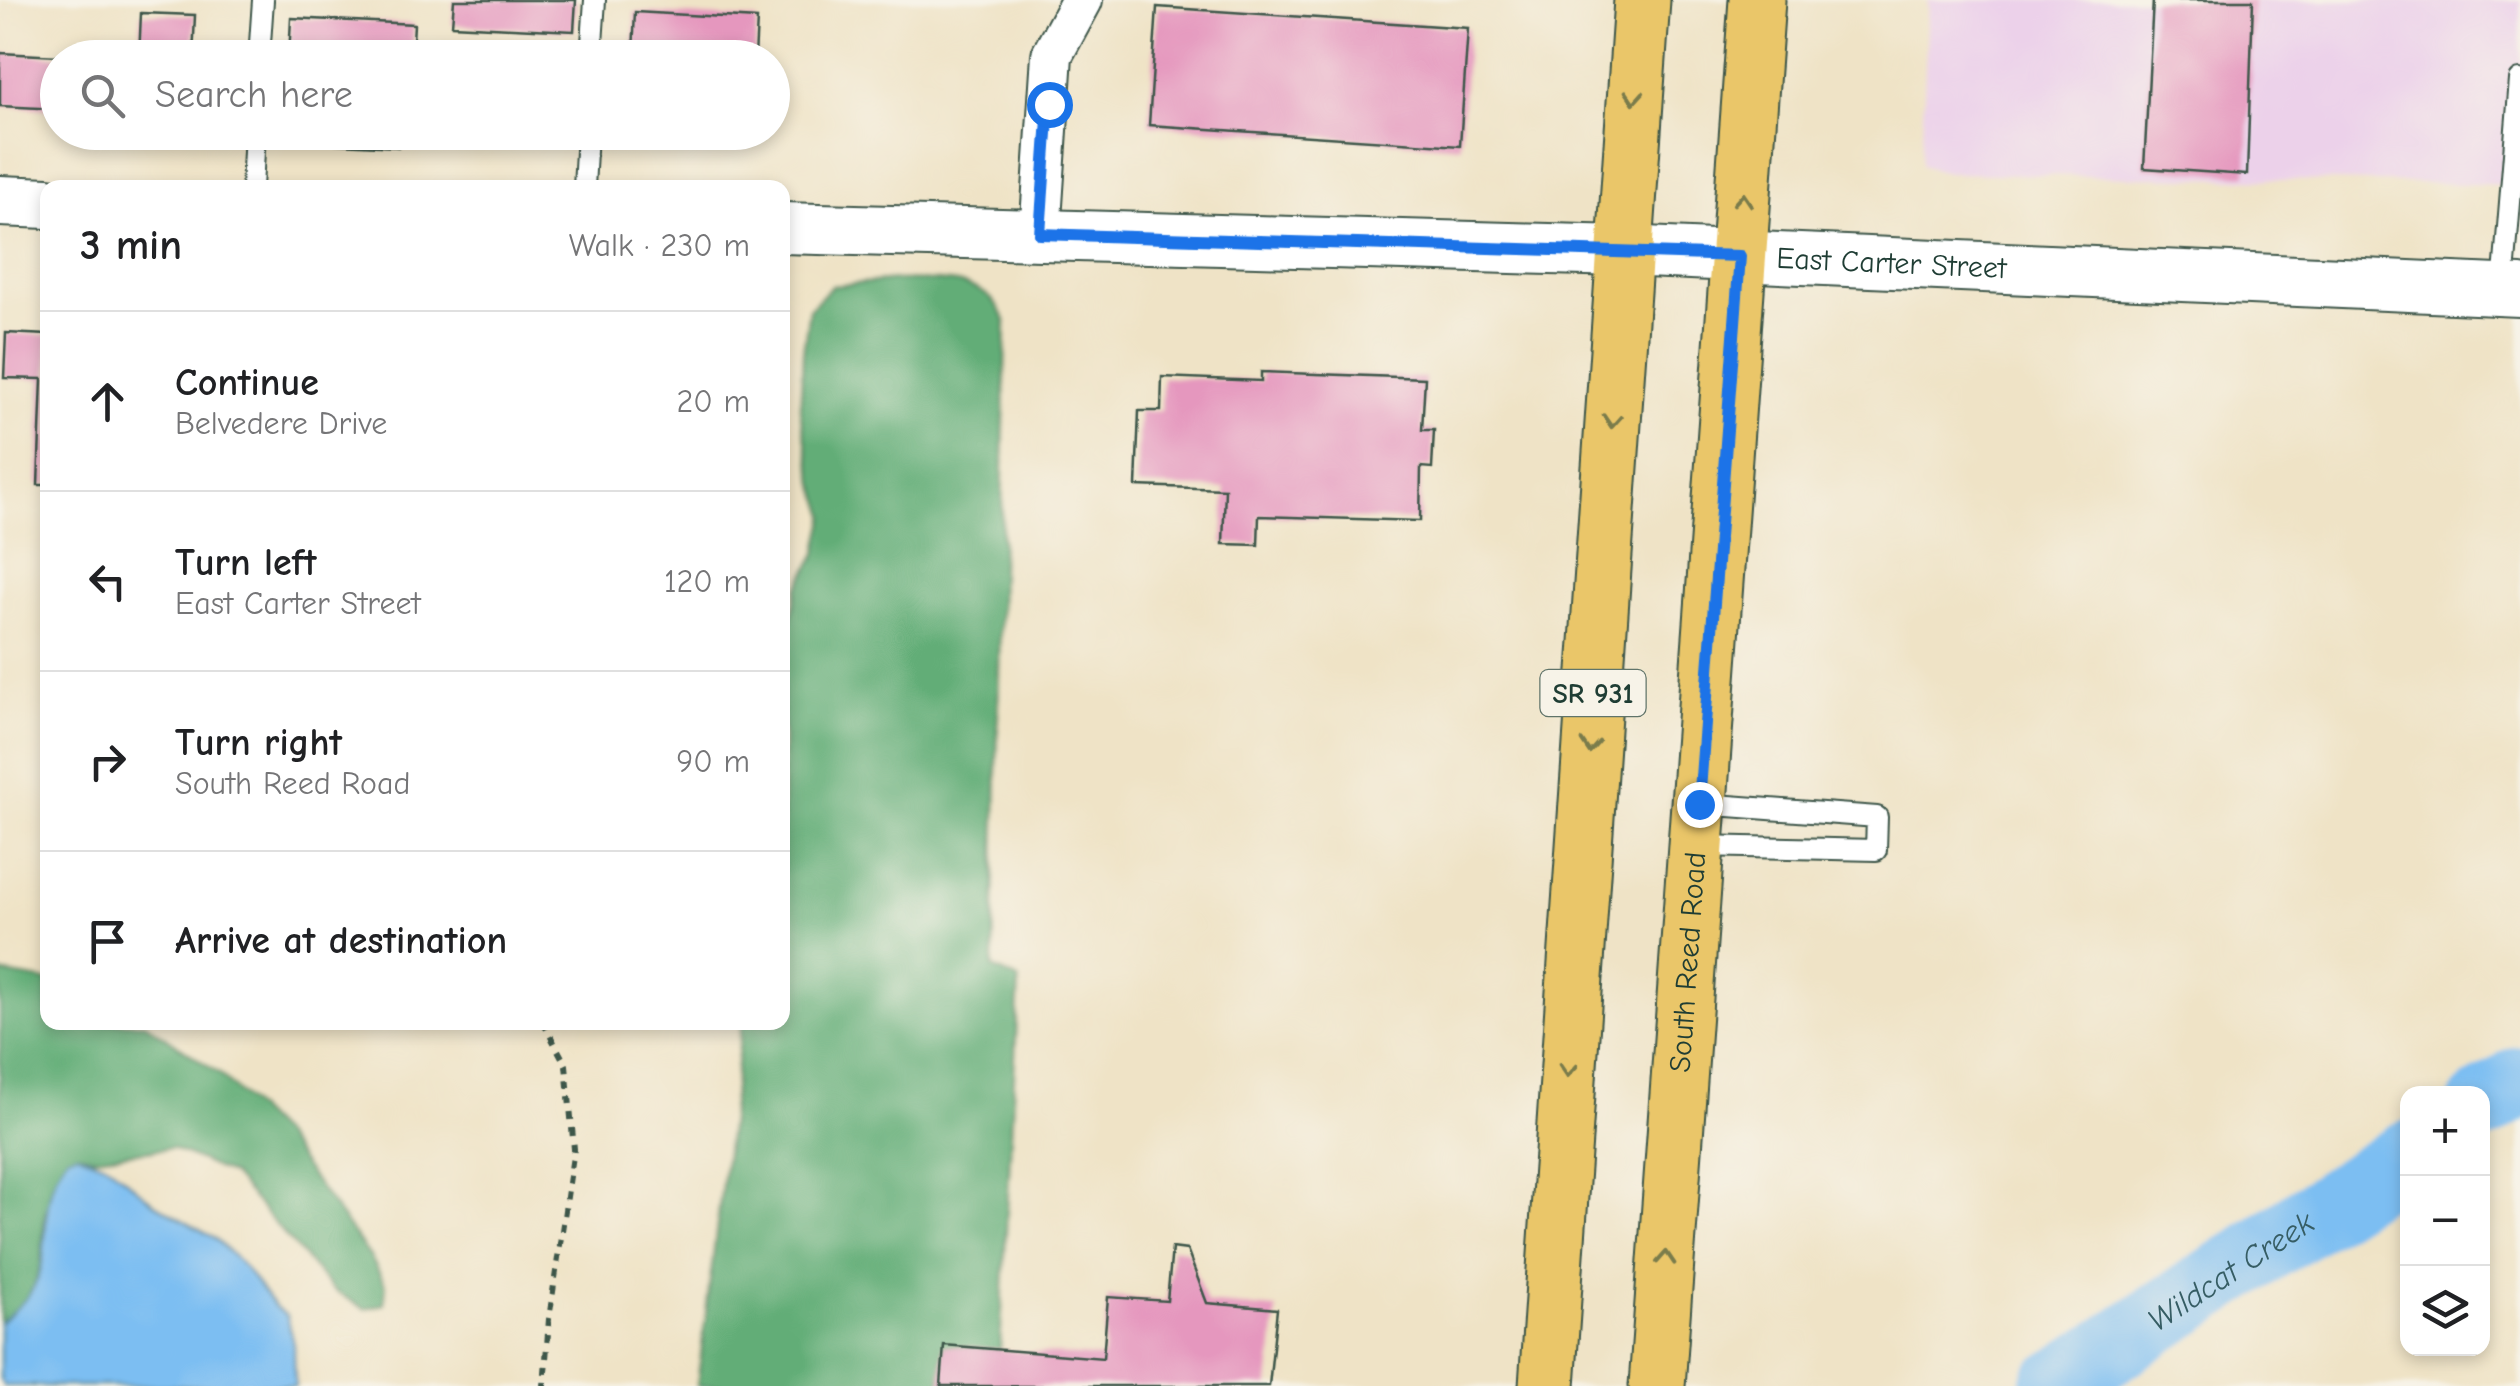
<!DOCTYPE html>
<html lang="en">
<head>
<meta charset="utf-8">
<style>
	:root { --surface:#fff; --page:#f6f6f6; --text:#202124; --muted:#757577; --line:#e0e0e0 }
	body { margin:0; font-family:"Comic Neue",sans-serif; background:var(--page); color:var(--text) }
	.controls { position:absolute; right:30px; bottom:30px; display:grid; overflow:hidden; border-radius:20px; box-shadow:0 5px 15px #0003 }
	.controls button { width:90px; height:90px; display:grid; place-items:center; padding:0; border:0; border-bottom:2px solid var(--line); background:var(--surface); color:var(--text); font:50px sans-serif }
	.stop { position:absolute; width:30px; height:30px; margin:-22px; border:8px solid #1a73e8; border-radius:50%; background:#fff }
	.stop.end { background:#1a73e8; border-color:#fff; box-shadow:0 2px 10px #0008 }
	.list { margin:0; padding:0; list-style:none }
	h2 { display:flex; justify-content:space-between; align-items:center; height:130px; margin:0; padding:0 40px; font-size:42px }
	h2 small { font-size:32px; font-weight:400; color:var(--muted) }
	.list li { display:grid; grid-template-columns:65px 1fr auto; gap:30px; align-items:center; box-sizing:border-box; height:180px; padding:0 40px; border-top:2px solid var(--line) }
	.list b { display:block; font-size:38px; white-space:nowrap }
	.list p { margin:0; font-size:32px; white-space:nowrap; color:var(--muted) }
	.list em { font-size:32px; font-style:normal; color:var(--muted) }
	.icon { flex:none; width:55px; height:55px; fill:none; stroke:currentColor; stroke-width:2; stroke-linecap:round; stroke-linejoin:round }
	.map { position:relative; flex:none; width:2520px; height:1386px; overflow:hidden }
	.search { position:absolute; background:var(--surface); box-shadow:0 5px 15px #0003; left:40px; top:40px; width:750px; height:110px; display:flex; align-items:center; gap:25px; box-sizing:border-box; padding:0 35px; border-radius:55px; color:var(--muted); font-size:38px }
	.panel { position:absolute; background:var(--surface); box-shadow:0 5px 15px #0003; left:40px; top:180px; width:750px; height:850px; border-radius:20px }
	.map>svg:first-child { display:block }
	.built { fill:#ecd1ea }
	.forest { fill:#62ad77; stroke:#407556; stroke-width:2.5 }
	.water { fill:#7cbef2; stroke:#4e7e93; stroke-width:2.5 }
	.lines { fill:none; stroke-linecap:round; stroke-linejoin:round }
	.river { stroke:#7cbef2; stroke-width:70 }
	.building { fill:#e597be }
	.service-casing { stroke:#3e564a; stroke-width:24 }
	.minor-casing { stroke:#3e564a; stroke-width:44 }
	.tertiary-casing { stroke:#3e564a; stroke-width:54 }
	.primary-casing { stroke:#3e564a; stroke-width:59 }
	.path { stroke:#3e564a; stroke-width:6; stroke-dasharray:8 8; stroke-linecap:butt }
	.service { stroke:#fff; stroke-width:20 }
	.minor { stroke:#fff; stroke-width:40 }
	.tertiary { stroke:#fff; stroke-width:50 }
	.primary { stroke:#eac669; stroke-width:55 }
	.oneway { stroke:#7a7b4c }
	.route { stroke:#1a73e8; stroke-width:12 }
	.labels { text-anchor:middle; stroke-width:8; stroke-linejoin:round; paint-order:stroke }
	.shield { fill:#f7f3e8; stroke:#60746a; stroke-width:2.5 }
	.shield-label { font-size:28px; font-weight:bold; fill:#1f3d34 }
	.street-label { font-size:30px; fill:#1f3d34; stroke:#f7f3e8 }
	.water-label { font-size:32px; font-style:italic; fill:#365d64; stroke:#f7f3e8 }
</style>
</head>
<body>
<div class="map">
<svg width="2520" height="1386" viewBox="0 0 2520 1386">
	<rect width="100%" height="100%" fill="#f7f3e8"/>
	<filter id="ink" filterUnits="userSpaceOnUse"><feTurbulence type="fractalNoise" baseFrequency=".01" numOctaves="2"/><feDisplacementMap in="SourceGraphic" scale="20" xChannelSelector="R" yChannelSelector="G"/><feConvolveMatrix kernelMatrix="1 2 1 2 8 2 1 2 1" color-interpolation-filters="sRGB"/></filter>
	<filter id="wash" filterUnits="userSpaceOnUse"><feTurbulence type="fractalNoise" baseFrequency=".0048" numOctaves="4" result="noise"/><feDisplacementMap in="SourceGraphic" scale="40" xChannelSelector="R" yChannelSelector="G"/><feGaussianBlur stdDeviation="2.25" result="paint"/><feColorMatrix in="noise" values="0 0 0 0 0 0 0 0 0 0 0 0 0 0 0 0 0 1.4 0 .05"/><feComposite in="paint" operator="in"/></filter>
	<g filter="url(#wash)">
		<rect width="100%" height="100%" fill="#efe3c6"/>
		<path class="built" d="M1928 0H2520V185L1948 173 1921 165Z"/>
		<path class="forest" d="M896 280C939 282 988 274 1006 322L993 968 1019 980 1000 1350 944 1346 941 1386H697L742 1023 782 1022 783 659 797 589 817 553 826 515 814 481 800 412 803 351 809 309 832 286Z
			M0 973 47 981 48 1022 145 1023 220 1074 281 1135 371 1258 386 1286 384 1304 365 1309 332 1289 232 1175 172 1148 94 1157 77 1153 45 1213 41 1265 34 1287 23 1304 0 1323Z"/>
		<path class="water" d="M77 1153 110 1166 155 1204 216 1239 243 1266 274 1306 287 1316 294 1347 295 1386H3L0 1378V1323C11 1312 24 1304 32 1290 56 1249 33 1204 67 1156Z"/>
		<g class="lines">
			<g class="river">
				<path d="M2482 1106 2520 1081"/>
				<path id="s1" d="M2055 1386 2408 1155"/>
			</g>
		</g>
		<g id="blocks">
			<path class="building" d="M454 0H576L574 31 452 25Z
				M2153 0H2253L2247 175 2144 168Z
				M1157 7 1468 28 1460 146 1149 125Z
				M635 12 757 19 755 58 633 52Z
				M141 13 195 15 193 58H139Z
				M291 18 414 24 412 58H289Z
				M0 53 58 56V109L0 106Z
				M301 132H399L398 147 300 142Z
				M6 333 48 335V485H38L42 379 4 378Z
				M1261 372 1425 378 1422 430H1434L1432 468 1421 467 1420 521 1259 516 1258 545 1223 544 1225 489 1136 486 1139 411H1161L1162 377 1261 381Z
				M1172 1248 1187 1250 1207 1303 1277 1309 1269 1386H941L944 1345 1103 1358 1108 1297 1167 1301Z"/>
		</g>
	</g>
	<g filter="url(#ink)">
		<use href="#blocks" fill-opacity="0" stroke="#3e564a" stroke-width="2.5"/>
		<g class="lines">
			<defs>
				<path id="service" d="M259 58 263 0
					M591 58 595 0
					M252 188 255 132
					M584 188 587 132
					M2503 288 2520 80
					M1698 846 1876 850 1877 817 1702 804"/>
				<path id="minor" d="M1040 235 1052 55 1082 0"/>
				<g id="tertiary">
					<path d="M0 201 48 203"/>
					<path id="s2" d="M782 228 1623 251 2520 291"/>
				</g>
				<g id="primary">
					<path d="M1547 1386 1642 0"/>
					<path id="s3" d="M1657 1386 1757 0"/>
				</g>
			</defs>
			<use href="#service" class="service-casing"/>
			<use href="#minor" class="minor-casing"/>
			<use href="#tertiary" class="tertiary-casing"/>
			<use href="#primary" class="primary-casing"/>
			<path class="path" d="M543 1022 566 1065 574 1149 549 1319 544 1386"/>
			<use href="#service" class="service"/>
			<use href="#minor" class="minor"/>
			<use href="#tertiary" class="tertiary"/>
			<use href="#primary" class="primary"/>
		</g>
		<defs><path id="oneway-chevron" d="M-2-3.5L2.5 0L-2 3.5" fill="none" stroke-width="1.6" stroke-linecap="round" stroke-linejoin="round" transform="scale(2.5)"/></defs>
		<g class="oneway">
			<use href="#oneway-chevron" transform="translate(1634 97) rotate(94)"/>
			<use href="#oneway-chevron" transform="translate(1743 200) rotate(-86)"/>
			<use href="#oneway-chevron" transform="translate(1612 421) rotate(94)"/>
			<use href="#oneway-chevron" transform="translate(1590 746) rotate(94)"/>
			<use href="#oneway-chevron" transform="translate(1568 1070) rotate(94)"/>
			<use href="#oneway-chevron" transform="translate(1666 1258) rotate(-86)"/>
		</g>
	</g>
	<g class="lines" filter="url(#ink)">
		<path class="route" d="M1049 104 1040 234 1740 256 1699 804"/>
	</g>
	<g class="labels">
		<rect class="shield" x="1540.5" y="670" width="105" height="46" rx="8"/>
		<g class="shield-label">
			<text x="1593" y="703">SR 931</text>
		</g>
		<g class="street-label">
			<text dy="10" stroke="none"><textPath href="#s2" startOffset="1110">East Carter Street</textPath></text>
			<text dy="10" stroke="none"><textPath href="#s3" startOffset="425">South Reed Road</textPath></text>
		</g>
		<g class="water-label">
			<text dy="11" stroke="none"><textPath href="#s1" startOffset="210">Wildcat Creek</textPath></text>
		</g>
	</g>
</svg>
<div class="controls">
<button>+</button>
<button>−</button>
<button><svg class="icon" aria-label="layers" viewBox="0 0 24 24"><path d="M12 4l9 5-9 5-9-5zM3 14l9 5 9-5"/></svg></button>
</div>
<div class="stop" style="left:1049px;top:104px"></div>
<div class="stop end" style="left:1699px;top:804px"></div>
<div class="search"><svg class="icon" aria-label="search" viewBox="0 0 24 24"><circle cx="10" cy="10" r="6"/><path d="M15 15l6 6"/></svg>Search here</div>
<section class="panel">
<h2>3 min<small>Walk · 230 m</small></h2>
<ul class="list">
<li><svg class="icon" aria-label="ahead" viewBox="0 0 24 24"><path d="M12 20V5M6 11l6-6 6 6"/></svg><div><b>Continue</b><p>Belvedere Drive</p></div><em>20 m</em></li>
<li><svg class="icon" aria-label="left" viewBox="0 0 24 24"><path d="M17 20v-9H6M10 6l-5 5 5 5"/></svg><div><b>Turn left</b><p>East Carter Street</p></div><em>120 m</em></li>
<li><svg class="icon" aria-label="right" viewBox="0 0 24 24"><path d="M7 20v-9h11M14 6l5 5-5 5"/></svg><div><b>Turn right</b><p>South Reed Road</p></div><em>90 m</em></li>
<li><svg class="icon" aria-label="arrive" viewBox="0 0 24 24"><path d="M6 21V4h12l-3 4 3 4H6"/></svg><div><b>Arrive at destination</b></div></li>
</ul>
</section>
</div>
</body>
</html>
